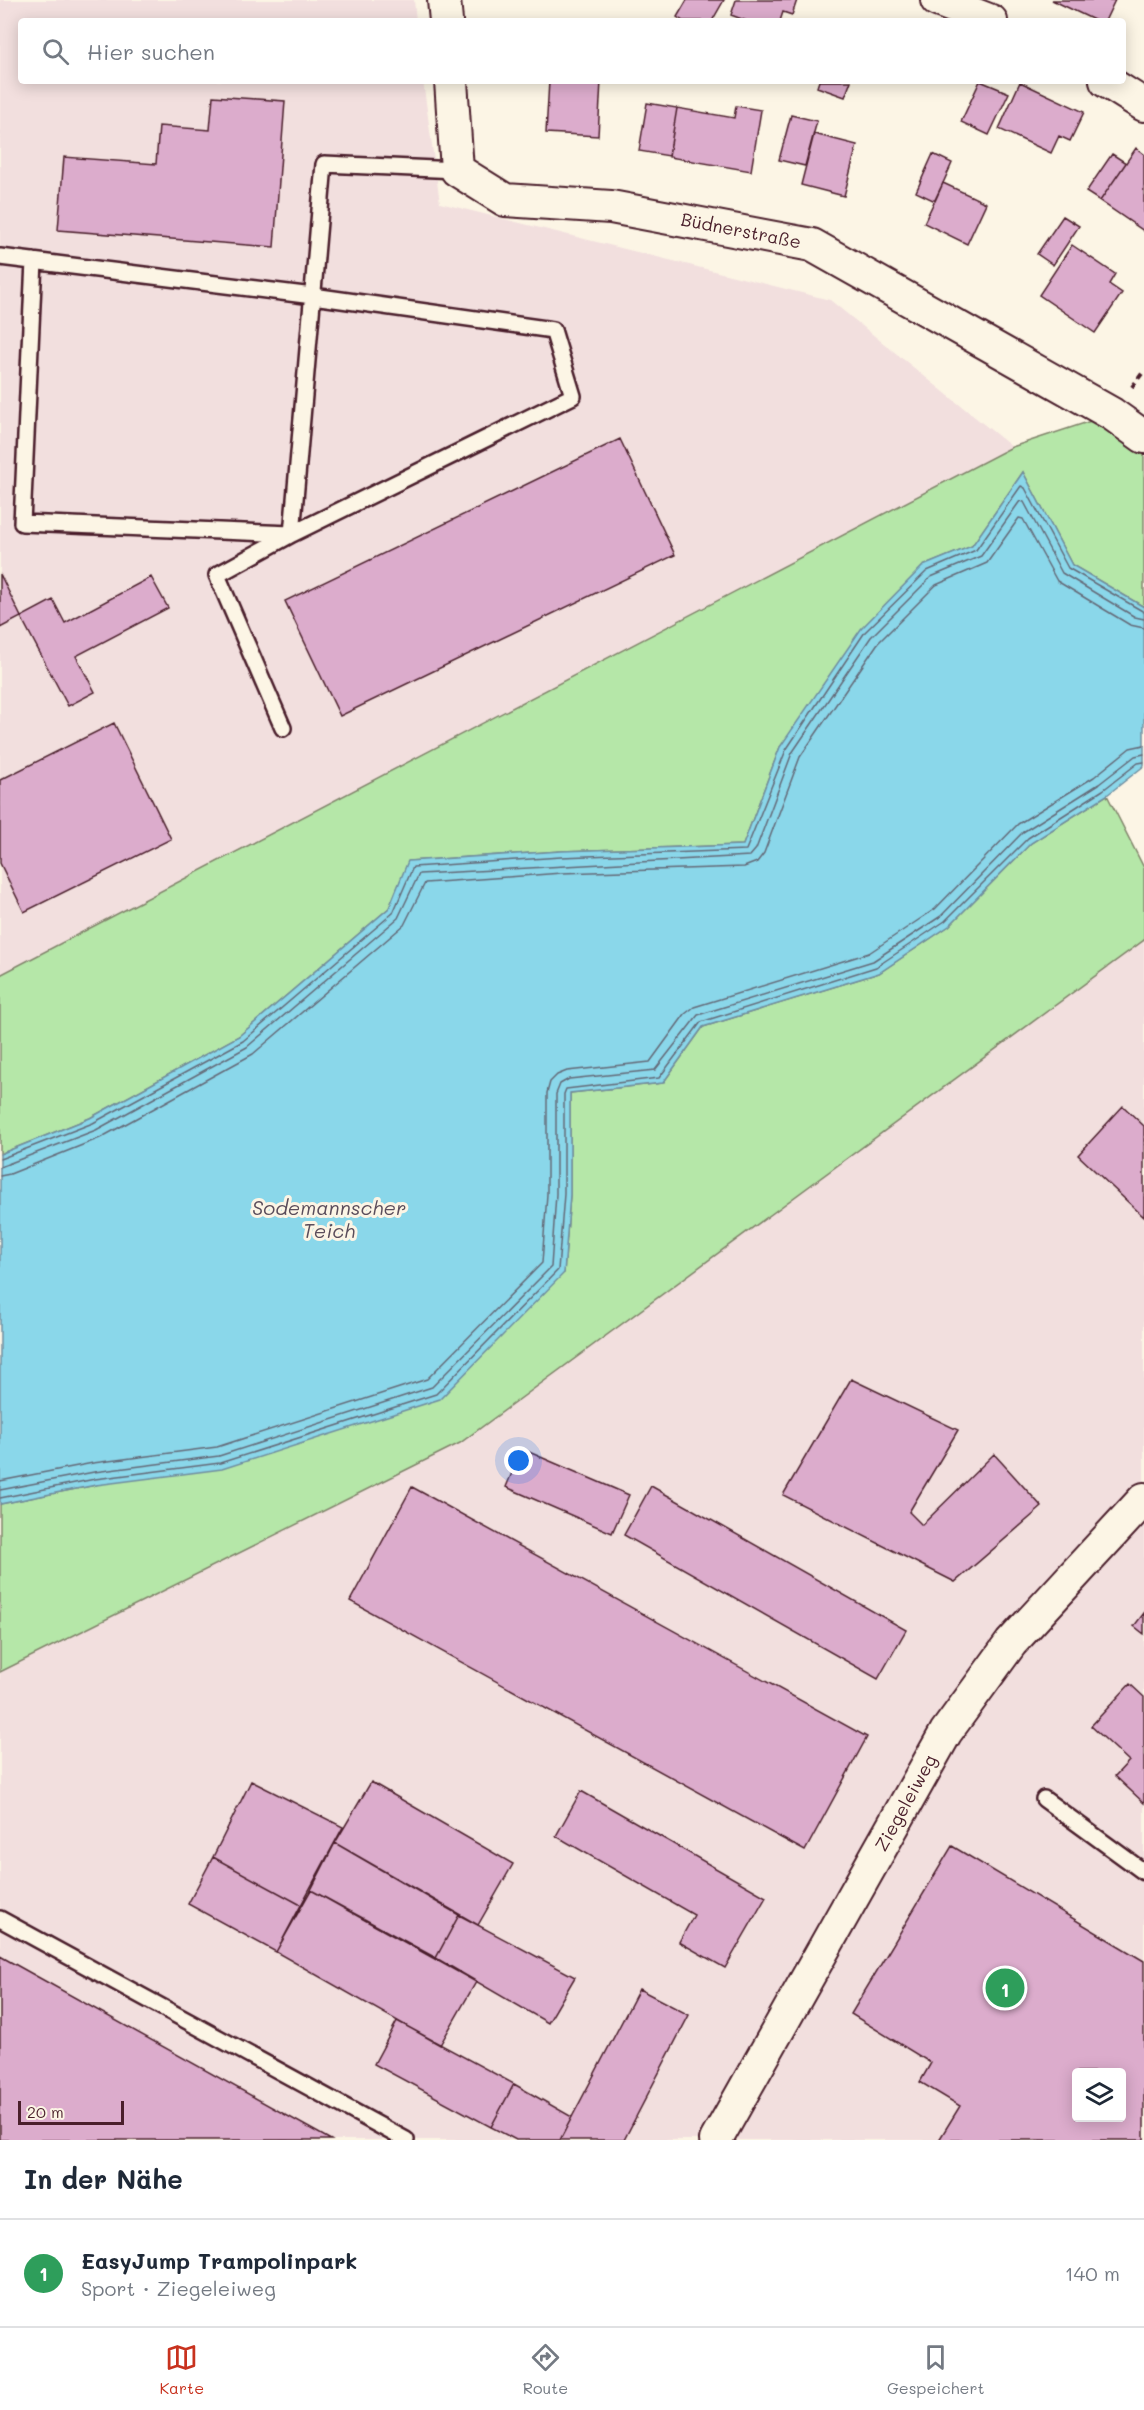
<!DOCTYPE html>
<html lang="de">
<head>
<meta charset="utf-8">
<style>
	:root { --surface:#fff; --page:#f2f2f3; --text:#1f2937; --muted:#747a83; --line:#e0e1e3; --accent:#c8321e }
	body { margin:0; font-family:Mali,sans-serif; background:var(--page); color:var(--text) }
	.controls { position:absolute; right:18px; bottom:18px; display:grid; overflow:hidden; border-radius:6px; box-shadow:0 3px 15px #0003 }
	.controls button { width:54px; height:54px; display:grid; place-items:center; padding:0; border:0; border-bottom:2px solid var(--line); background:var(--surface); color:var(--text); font:30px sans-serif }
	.scale { position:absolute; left:18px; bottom:15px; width:106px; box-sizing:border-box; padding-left:6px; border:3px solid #4a1f2b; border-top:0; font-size:16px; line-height:21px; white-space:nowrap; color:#4a1f2b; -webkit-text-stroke:4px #fcf5e5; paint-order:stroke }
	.you { position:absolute; left:519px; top:1461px; width:21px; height:21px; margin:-15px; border:4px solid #fff; border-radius:50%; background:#1a73e8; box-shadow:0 0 0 9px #1a73e833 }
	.badge { display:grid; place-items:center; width:39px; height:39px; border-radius:50%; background:var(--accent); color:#fff; font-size:20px; font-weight:700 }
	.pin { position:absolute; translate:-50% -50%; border:3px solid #fff; box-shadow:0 2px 6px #0006 }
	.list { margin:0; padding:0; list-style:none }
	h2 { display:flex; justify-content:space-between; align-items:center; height:78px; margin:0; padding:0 24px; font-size:26px }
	h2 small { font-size:20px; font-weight:400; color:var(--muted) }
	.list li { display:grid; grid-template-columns:39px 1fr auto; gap:18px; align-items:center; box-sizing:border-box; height:108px; padding:0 24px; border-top:2px solid var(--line) }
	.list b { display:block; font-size:22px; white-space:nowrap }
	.list p { margin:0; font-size:20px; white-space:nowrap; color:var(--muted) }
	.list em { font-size:20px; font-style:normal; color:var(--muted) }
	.icon { flex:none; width:33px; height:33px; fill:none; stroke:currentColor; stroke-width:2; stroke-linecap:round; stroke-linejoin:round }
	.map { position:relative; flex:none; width:1144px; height:2140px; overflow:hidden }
	.search { position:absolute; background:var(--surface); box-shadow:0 3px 15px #0003; left:18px; right:18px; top:18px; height:66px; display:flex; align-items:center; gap:15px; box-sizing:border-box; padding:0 21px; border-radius:6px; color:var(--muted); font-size:22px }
	.sheet { height:186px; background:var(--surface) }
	nav { display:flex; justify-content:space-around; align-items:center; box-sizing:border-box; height:84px; border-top:2px solid var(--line); background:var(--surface); font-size:16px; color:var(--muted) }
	nav a { display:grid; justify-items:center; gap:3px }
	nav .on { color:var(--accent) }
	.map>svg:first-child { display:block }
	.built { fill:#f2dfde; fill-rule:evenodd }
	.green { fill:#b5e7a8; stroke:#80836a; stroke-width:1.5 }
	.water { fill:#8ad7ea; stroke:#708d9e; stroke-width:1.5 }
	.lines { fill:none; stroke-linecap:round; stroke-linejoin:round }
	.shore { stroke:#646977; stroke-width:1.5 }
	.building { fill:#dcaccc; stroke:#4a1f2b; stroke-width:1.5; fill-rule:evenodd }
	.service-casing { stroke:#4a1f2b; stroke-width:20 }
	.minor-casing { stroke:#4a1f2b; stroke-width:36 }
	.path { stroke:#4a1f2b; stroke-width:4; stroke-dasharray:6 4.5; stroke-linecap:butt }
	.service { stroke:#fcf5e5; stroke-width:15 }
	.minor { stroke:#fcf5e5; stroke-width:32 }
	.labels { text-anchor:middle; stroke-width:6; stroke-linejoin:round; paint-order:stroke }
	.street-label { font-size:18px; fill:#4a1f2b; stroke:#fcf5e5 }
	.water-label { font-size:20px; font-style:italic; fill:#5a4d5b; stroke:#fcf5e5 }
</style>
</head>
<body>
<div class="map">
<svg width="1144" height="2140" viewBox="0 0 1144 2140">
	<rect width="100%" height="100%" fill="#fcf5e5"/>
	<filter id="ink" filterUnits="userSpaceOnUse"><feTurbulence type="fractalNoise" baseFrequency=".0167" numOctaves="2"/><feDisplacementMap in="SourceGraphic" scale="12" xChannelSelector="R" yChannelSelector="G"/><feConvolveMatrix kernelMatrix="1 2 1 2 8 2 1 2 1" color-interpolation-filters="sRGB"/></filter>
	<g filter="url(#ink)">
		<path class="built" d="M0 0H414L416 21H21V81H423L440 203 830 300 1012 447 0 975Z
			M1144 940V2140H0V1672L460 1443ZM1076 2072H1122V2118H1076Z"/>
		<path class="green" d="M1112 414 1144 437V607L1072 565 1023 472 972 546 923 566 780 747 743 845 561 851 409 861 389 908 239 1036 90 1118 0 1154V975L1012 447Z
			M1107 795 1144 868V940L460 1443 0 1672V1504L96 1485 564 1273 570 1195V1093L663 1083 703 1027 879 973 949 926 1031 843Z"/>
		<path class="water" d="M1023 472 1072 565 1144 607V766L1107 795 1031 843 949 926 879 973 703 1027 663 1083 570 1093V1195L564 1273 440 1399 222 1469 96 1485 0 1504V1154L90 1118 239 1036 389 908 408 861 561 851 743 845 780 747 861 629 923 566 972 546Z"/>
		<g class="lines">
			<path class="shore" d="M0 1159 93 1123 243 1041 393 913 413 867 561 857 746 850 786 750 865 632 927 571 976 550 1021 486 1025 488 1068 568 1144 612
				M0 1167 96 1130 247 1047 398 918 419 874 750 856 756 849 792 753 871 637 931 577 981 556 1020 501 1024 502 1062 573 1135 617 1144 619
				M0 1176 10 1174 100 1138 253 1054 404 925 425 883 562 873 744 867 757 862 764 853 800 757 878 643 936 585 987 563 1019 518 1023 519 1057 581 1130 625 1144 628
				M0 1481 93 1463 217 1447 427 1379 542 1263 547 1194V1093L550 1082 557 1075 567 1071 650 1062 685 1014 694 1007 869 953 935 909 1018 824 1094 777 1130 748 1144 745
				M0 1490 94 1472 219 1456 432 1387 551 1267 556 1194V1094L560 1084 569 1079 655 1070 698 1015 873 961 941 916 1023 832 1099 784 1135 756 1144 754
				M0 1498 95 1479 220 1463 436 1394 558 1270 564 1194V1094L566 1089 659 1078 701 1022 876 967 945 921 1028 838 1103 790 1138 763 1144 762"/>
		</g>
		<path class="building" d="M687 0H724L712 21H683L677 17Z
			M736 0H797L792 15 783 12 780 21H747L731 15Z
			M1052 0H1115L1105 21H1096Z
			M549 81H601L598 136 546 133Z
			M819 81H851L845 97 817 87Z
			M980 81 1009 93 989 135 961 122Z
			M1020 82 1084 112 1070 141 1059 136 1051 153 999 129Z
			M213 96 285 101 274 247 58 230 64 157 156 164 159 126 210 130Z
			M647 103 677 108 669 156 639 151Z
			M736 106 761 110 751 171 669 157 677 108 734 118Z
			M791 115 817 121 805 166 779 160Z
			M814 134 857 145 844 196 801 185Z
			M1136 148 1144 154V231L1100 201Z
			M933 154 952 163 935 201 916 192Z
			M1112 154 1126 163 1100 201 1086 192Z
			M943 183 986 203 967 244 924 223Z
			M1063 216 1079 226 1053 265 1037 254Z
			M1072 245 1115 274 1109 284 1122 293 1095 333 1039 295Z
			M620 439 675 555 340 716 285 601Z
			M0 574 21 617 0 628Z
			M151 577 168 608 76 656 95 692 68 706 21 617 53 600 65 623Z
			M114 723 171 839 24 912 0 863V780Z
			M1123 1106 1144 1126V1217L1078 1155Z
			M851 1379 958 1430 909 1512 922 1525 994 1454 1042 1507 955 1582 783 1495Z
			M522 1449 629 1495 612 1533 506 1487Z
			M651 1486 906 1630 878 1679 624 1535Z
			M412 1487 867 1737 805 1851 350 1601Z
			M1144 1613V1634L1134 1626Z
			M1130 1684 1144 1697V1803L1115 1776 1129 1761 1091 1726Z
			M251 1781 343 1827 301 1905 213 1857Z
			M371 1782 513 1864 478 1925 335 1843Z
			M581 1791 766 1897 725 1968 679 1942 694 1915 556 1836Z
			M335 1843 459 1915 436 1958 311 1890Z
			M952 1846 1144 1961V2140H939L960 2106 920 2082 931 2063 851 2014ZM1076 2072H1122V2118H1076Z
			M213 1857 301 1905 276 1952 188 1904Z
			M311 1890 476 1982 440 2045 276 1952Z
			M459 1915 575 1977 548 2023 436 1958Z
			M0 1956 331 2140H0Z
			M639 1989 689 2015 624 2140H560Z
			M397 2021 514 2084 491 2127 374 2064Z
			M514 2084 572 2117 560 2140H516L491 2127Z"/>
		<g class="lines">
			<defs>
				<path id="service" d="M0 257 313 296 553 330 573 396 292 534 22 523 34 261
					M283 728 217 575 292 534 324 164 457 170
					M1044 1799 1144 1872
					M0 1919 406 2140"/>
				<path id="minor" d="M444 0 446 21
					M937 0 991 21
					M451 81 457 170 505 200 611 207 812 245 1112 414 1144 437
					M1106 81 1144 105
					M716 2140 946 1732 1011 1643 1144 1499"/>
			</defs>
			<use href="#service" class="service-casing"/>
			<use href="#minor" class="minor-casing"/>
			<path class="path" d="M1132 387 1144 371"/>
			<use href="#service" class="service"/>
			<use href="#minor" class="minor"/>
		</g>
	</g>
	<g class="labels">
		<g class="street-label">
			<text transform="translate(741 231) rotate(11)" y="6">Büdnerstraße</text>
			<text transform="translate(906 1803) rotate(-61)" y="6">Ziegeleiweg</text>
		</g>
		<g class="water-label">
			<text x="329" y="1215">Sodemannscher<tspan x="329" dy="23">Teich</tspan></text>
		</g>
	</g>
</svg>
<div class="controls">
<button><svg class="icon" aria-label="layers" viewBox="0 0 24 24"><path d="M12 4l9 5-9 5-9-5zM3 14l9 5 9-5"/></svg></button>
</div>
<div class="scale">20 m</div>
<div class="you"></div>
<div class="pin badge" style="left:1005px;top:1988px;background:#2e9e5b">1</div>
<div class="search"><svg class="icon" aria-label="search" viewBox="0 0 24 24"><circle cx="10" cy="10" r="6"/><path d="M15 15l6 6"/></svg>Hier suchen</div>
</div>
<section class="sheet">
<h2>In der Nähe<small></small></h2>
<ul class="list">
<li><span class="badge" style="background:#2e9e5b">1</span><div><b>EasyJump Trampolinpark</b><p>Sport · Ziegeleiweg</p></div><em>140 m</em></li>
</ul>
</section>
<nav>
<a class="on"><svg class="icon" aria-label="map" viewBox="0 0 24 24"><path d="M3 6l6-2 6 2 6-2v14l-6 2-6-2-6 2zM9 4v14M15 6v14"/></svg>Karte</a>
<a><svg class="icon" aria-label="directions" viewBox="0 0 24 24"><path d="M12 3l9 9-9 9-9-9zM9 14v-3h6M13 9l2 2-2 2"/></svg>Route</a>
<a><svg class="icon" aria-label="saved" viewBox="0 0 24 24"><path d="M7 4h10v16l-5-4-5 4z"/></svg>Gespeichert</a>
</nav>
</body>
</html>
